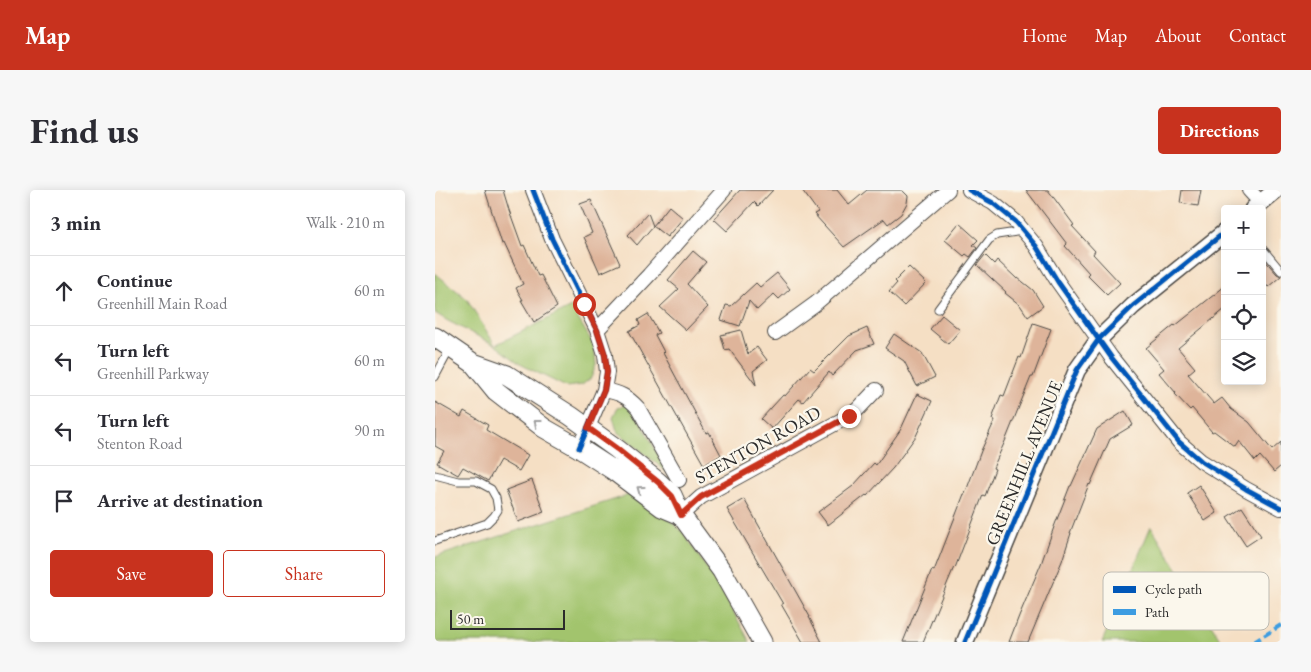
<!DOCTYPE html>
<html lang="en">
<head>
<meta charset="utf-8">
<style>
	:root { --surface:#fff; --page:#f7f7f7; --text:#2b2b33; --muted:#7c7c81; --line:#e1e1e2; --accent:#c8321e }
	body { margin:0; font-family:"EB Garamond",serif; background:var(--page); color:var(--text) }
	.controls { position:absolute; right:15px; top:15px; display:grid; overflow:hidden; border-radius:5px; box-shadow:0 2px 12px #0003 }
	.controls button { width:45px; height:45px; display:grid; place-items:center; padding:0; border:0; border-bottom:1px solid var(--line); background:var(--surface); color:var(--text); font:25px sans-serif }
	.scale { position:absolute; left:15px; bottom:12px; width:115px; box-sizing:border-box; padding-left:5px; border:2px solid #2b2b2b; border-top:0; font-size:14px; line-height:18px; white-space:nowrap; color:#2b2b2b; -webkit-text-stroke:4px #fbf7ec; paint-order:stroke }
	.stop { position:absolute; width:15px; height:15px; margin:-11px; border:4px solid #c8321e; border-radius:50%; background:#fff }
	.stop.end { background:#c8321e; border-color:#fff; box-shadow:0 1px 5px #0008 }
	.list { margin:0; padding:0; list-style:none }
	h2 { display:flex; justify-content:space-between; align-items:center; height:65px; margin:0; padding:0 20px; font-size:21px }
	h2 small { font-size:16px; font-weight:400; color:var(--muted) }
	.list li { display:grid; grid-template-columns:32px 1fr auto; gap:15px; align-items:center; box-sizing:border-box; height:70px; padding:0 20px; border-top:1px solid var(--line) }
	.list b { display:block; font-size:19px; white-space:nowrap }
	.list p { margin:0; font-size:16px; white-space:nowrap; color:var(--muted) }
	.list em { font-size:16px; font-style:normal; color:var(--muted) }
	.actions { display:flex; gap:10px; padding:15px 20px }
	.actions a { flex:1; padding:11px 0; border:1px solid var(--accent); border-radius:5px; text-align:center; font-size:18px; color:var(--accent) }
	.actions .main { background:var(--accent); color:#fff }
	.icon { flex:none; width:28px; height:28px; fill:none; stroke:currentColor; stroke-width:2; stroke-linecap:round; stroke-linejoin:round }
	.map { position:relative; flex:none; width:846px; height:452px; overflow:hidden; border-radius:5px }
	header { display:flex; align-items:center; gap:30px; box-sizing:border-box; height:70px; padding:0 25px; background:var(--accent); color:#fff }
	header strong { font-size:24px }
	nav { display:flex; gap:28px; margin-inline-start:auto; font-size:18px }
	.intro { display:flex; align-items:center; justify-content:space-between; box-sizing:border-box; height:120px; padding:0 30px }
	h1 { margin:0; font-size:35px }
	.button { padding:12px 22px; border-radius:5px; background:var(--accent); color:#fff; font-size:18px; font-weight:700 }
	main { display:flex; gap:30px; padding:0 30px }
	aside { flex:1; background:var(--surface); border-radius:5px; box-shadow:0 2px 12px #0003 }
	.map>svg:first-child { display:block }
	.green { fill:#a2c46d; stroke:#66784c }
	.building { fill:#deb49a }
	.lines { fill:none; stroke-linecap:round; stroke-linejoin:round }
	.service-casing { stroke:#494642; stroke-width:9 }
	.minor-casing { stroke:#494642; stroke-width:16 }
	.tertiary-casing { stroke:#494642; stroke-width:19 }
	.secondary-casing { stroke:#494642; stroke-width:21 }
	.service { stroke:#fff; stroke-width:7 }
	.minor { stroke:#fff; stroke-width:14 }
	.tertiary { stroke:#fff; stroke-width:16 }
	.secondary { stroke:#fff; stroke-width:19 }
	.quiet { stroke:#3d9ce1; stroke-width:4; stroke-dasharray:8 4; stroke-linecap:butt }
	.cycleway-casing { stroke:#fbf7ec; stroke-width:8 }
	.cycleway { stroke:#0057b8; stroke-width:5 }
	.oneway { stroke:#a0a0a0 }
	.route { stroke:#c8321e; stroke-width:6 }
	.labels { text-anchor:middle; stroke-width:4.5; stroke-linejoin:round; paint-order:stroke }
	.street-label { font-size:18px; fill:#2b2b2b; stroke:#fbf7ec }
	.key { fill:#fbf7ec; stroke:#bdbab2; stroke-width:1 }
	.key-label { font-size:14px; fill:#2b2b2b }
</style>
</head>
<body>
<header>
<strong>Map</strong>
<nav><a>Home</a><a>Map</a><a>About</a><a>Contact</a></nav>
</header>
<div class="intro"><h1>Find us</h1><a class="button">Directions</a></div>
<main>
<aside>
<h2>3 min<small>Walk · 210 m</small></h2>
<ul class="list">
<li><svg class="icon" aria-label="ahead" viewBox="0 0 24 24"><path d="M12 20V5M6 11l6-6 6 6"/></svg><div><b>Continue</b><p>Greenhill Main Road</p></div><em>60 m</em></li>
<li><svg class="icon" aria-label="left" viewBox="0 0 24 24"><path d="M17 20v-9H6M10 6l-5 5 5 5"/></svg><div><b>Turn left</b><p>Greenhill Parkway</p></div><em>60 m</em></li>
<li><svg class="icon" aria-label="left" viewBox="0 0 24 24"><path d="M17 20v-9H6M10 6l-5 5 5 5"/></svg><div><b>Turn left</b><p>Stenton Road</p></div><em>90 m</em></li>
<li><svg class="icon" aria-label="arrive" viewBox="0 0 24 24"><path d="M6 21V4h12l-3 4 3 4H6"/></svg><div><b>Arrive at destination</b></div></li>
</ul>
<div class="actions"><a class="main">Save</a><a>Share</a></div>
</aside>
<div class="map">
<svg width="846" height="452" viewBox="0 0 846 452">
	<rect width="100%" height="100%" fill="#fbf7ec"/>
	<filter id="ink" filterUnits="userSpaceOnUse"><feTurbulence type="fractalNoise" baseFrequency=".02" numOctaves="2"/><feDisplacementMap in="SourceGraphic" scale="10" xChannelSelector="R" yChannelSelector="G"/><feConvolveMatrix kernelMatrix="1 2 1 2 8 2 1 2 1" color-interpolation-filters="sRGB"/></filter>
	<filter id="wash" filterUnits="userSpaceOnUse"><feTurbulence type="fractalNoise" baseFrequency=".0096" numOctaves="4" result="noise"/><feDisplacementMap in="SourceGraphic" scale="20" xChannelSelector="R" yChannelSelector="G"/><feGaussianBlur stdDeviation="1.12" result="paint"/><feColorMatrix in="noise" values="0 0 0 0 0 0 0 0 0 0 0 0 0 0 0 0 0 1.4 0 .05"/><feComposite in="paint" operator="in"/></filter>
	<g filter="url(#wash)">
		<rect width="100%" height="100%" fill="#f5dfc4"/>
		<path class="green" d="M0 83 32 109 60 155 136 117 159 155 161 175 156 188 147 195 131 197 85 174 60 155 13 131 0 123Z
			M189 215 197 216 233 283 182 241 178 227 183 217Z
			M203 302 248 342 288 403 315 452H0V367Z
			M716 336 787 452H667Z"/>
		<g id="blocks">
			<path class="building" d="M50 0H68L74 20 87 56 89 55 103 86 106 85 122 117 99 132 86 110H88L81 98 88 94 69 53 67 54Z
				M305 0H338L323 16 319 12 292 41 279 29Z
				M367 0H402L414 15 432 0H467L473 6 472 13 466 24 453 34 449 29 409 57 379 24 383 22Z
				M591 0H613L639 35 637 36 660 61 658 64 685 93 672 105 652 85 654 83 630 56 632 54Z
				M747 0H766L763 16 745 13Z
				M156 10 185 74 165 83 149 47 157 43 145 14Z
				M234 16 248 28 232 47 218 36Z
				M213 23 218 36 202 55 193 45Z
				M524 33 543 50 538 55 542 58 535 67 531 64 529 66 510 50Z
				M258 61 271 72 252 94 273 117 251 140 225 117 244 99 233 90Z
				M550 65 559 74 562 70 582 89 583 88 598 100 608 116 593 127 585 115 570 103 571 102 542 75Z
				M827 67 842 84 846 86 833 97 827 89Z
				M474 77 491 93 469 116 454 102 462 93 460 91Z
				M342 83 355 99 344 109 339 104 322 120 314 111 305 136 286 130 291 115 296 116 321 93 325 97Z
				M790 96V119L743 158 760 178 753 184 779 214 787 208 796 219 814 232 837 260 846 252V276L839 282 825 266 820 271 804 251 800 257 779 241 777 242 757 218 755 220 740 204 741 203 724 183 729 179 711 158 739 135 740 136Z
				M213 124 224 143 220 145 229 162 228 163 271 243 274 242 286 265 269 275 194 141 205 135 203 130Z
				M507 125 525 140 513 154 495 139Z
				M598 133 616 139 598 187H596L571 249 558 278 560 279 550 306 548 305 520 378 519 377 488 452H468L497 380 499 381 529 304H530L546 261 560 230 557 229 566 205 569 206 584 167 586 168Z
				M432 138 439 154 422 160 397 186 394 182 368 212 364 209 337 239 326 229 348 205 350 206 375 178 379 181 414 146Z
				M306 140 313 164 322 157 332 170 318 181 321 195 294 159 290 160 286 145Z
				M459 144 487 163 500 187 482 196 469 171 450 158Z
				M482 204 497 211 481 246 458 278 432 306 431 305 393 335 383 322 418 296 439 273 441 275 466 239Z
				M0 212 26 227 29 221 53 235 51 240 93 265 84 281 65 270 53 291 28 277 23 285 2 273 9 261 0 256Z
				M690 221 698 235 675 249 655 295 654 294 635 343H636L627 371 593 452H574L584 426 606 374 619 337 635 296H636L662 239Z
				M97 290 109 322 83 332 71 300Z
				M764 295 782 323 770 331 752 303Z
				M309 309 375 427H374L387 452H368L346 414H348L292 319Z
				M807 317 826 346 811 356 792 327Z"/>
		</g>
	</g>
	<g filter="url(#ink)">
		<use href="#blocks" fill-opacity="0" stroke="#494642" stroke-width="1"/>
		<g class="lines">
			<defs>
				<path id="service" d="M827 58 846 81
					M503 119 554 50 562 45 588 41
					M0 187 15 159
					M0 285 23 291H41L56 299 61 308 63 320 59 326 52 333 0 351"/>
				<path id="minor" d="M98 0 117 49 162 140 170 165 172 182 169 200 144 258
					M534 0 558 13 581 32 601 56 623 92 676 167 744 252 766 271 811 299 846 318
					M814 0 825 12
					M162 140 214 85 289 0
					M340 143 380 114 513 0
					M169 200C185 203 192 206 203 218L244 290
					M246 325 266 307 414 226 423 219 441 200"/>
				<path id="tertiary" d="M818 19 841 0
					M530 452 642 180 664 149 698 116 790 42"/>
				<path id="secondary" d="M0 147 38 173 72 185 136 226 182 259 223 292 237 305 246 325 287 381 327 452
					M39 174 61 201 109 238 144 258 178 280 227 317 246 325"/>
			</defs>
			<use href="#service" class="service-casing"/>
			<use href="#minor" class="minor-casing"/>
			<use href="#tertiary" class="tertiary-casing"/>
			<use href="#secondary" class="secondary-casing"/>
			<use href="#service" class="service"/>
			<use href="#minor" class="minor"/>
			<use href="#tertiary" class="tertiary"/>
			<use href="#secondary" class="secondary"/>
			<path class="quiet" d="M819 452 846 435"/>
			<defs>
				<path id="cycleway" d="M98 0 117 49 162 140 170 165 172 182 169 200 144 258
					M534 0 558 13 581 32 601 56 623 92 676 167 744 252 766 271 811 299 846 318
					M530 452 642 180 664 149 698 116 790 42"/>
			</defs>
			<use href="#cycleway" class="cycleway-casing"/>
			<use href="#cycleway" class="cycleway"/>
		</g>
		<defs><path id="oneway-chevron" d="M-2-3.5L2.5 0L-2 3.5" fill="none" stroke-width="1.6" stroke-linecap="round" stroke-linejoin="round" transform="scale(1.25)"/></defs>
		<g class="oneway">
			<use href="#oneway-chevron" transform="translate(102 233) rotate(-142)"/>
			<use href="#oneway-chevron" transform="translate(205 299) rotate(-144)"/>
		</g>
	</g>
	<g class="lines" filter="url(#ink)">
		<path class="route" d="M149 114 162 140 170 165 172 182 169 200 153 238 182 259 223 292 237 306 246 325 266 307 414 226"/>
	</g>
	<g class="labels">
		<g class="street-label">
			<text transform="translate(323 255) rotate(-29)" y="6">STENTON ROAD</text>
			<text transform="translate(589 273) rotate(-68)" y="6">GREENHILL AVENUE</text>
		</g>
	</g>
	<rect x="668" y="382" width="166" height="58" rx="8" class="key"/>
	<rect x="678" y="396" width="23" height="7" fill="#0057b8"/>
	<rect x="678" y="419" width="23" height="6" fill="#3d9ce1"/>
	<g class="key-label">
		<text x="710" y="404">Cycle path</text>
		<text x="710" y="427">Path</text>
	</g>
</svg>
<div class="controls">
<button>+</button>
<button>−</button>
<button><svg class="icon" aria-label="locate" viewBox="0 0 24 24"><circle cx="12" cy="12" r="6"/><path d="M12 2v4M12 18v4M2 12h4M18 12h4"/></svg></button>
<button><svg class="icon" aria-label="layers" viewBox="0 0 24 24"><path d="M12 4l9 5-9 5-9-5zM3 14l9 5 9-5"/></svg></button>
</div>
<div class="scale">50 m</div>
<div class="stop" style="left:149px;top:114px"></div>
<div class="stop end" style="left:414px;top:226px"></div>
</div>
</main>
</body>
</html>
